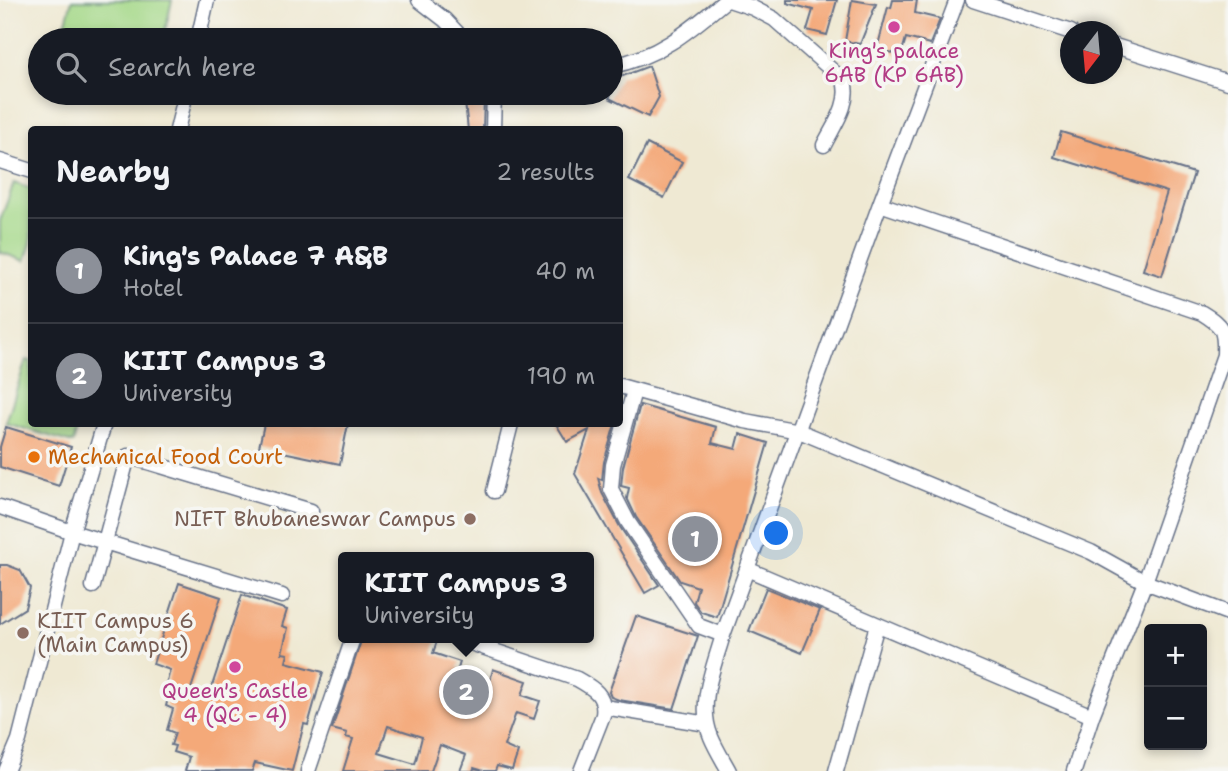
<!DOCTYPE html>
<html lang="en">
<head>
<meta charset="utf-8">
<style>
	:root { --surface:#171b24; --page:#20242c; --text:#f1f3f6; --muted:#9ea1a6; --line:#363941; --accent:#8c9099 }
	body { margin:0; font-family:"Shantell Sans",sans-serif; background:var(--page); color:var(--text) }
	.controls { position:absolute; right:21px; bottom:21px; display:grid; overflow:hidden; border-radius:7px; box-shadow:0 4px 10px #0003 }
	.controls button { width:63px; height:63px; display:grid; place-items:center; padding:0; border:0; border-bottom:2px solid var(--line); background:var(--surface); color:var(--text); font:35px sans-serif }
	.compass { position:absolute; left:1060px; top:21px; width:63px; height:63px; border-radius:50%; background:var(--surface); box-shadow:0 4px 10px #0003; rotate:196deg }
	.you { position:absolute; left:777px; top:534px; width:24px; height:24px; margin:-18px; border:5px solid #fff; border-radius:50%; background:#1a73e8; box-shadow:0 0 0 10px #1a73e833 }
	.badge { display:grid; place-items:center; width:46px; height:46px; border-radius:50%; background:var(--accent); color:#fff; font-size:23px; font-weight:700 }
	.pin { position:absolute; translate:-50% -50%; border:4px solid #fff; box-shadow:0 2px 7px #0006 }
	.popup { position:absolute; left:338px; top:552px; width:256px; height:91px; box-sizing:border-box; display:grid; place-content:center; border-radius:7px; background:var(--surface); filter:drop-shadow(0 2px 5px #0005); font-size:23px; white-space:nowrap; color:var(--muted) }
	.popup b { font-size:26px; color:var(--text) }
	.popup::after { content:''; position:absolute; left:50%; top:100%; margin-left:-14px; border:14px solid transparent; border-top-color:var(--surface) }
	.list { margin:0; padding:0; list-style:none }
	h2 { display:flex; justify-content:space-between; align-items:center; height:91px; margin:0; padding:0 28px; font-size:30px }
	h2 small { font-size:23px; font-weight:400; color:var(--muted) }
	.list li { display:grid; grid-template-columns:46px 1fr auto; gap:21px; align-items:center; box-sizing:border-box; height:105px; padding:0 28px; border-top:2px solid var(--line) }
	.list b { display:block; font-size:26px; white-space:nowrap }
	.list p { margin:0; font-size:23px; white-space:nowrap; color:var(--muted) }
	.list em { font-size:23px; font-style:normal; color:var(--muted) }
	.icon { flex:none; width:38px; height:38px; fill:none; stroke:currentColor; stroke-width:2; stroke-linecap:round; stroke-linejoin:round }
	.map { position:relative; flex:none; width:1228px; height:771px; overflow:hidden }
	.search { position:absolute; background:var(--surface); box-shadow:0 4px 10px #0003; left:28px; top:28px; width:595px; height:77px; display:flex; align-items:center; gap:18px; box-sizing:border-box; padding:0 24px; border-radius:38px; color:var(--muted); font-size:26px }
	.panel { position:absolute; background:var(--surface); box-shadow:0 4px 10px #0003; left:28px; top:126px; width:595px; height:301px; border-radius:7px }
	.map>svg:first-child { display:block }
	.green { fill:#a4d888; stroke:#608473; stroke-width:2 }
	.building { fill:#f4a979; fill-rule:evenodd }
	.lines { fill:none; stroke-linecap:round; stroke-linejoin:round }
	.minor-casing { stroke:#657087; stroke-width:17 }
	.minor { stroke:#fff; stroke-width:14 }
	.hotel-dot { fill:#d1479c; stroke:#f6f6f2; stroke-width:2.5 }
	.food-dot { fill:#e8710a; stroke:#f6f6f2; stroke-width:2.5 }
	.education-dot { fill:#8d6e63; stroke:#f6f6f2; stroke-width:2.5 }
	.labels { text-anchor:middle; stroke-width:7; stroke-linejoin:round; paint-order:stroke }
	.hotel-label { font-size:21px; fill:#b23c85; stroke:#f6f6f2 }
	.food-label { font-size:21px; fill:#c56008; stroke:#f6f6f2; text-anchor:start }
	.education-label { font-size:21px; fill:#785e54; stroke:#f6f6f2; text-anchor:end }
</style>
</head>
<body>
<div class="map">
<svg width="1228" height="771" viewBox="0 0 1228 771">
	<rect width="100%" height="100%" fill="#f6f6f2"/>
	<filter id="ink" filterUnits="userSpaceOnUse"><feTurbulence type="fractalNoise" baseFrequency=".0143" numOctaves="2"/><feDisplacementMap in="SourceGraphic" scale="14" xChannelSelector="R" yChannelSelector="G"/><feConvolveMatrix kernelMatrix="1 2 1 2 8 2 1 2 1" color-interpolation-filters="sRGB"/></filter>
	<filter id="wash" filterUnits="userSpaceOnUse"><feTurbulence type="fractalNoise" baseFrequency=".00686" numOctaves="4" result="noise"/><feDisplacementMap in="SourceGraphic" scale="28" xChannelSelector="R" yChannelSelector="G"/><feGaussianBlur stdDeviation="1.57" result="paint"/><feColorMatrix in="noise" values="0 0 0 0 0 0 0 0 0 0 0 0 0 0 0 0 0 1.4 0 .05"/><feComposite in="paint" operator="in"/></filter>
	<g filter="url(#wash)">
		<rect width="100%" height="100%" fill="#efe9d3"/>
		<path class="green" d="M72 0H172L163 40H61Z
			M14 183 31 189V243L25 261 0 252V221Z
			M26 360 31 361 32 424H79L73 443 6 423Z"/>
		<g id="blocks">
			<path class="building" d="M787 0H837L827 35 807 30 813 10 787 3Z
				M852 0 876 4 860 44 845 41Z
				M893 0H917L915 13 940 19 930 44 906 38 901 55 877 49 888 7 891 8Z
				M649 66 659 97 648 117 609 98 620 77Z
				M484 99 483 130H468L465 102Z
				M1061 132 1194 173 1162 276 1143 270 1167 192 1054 157Z
				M647 144 682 162 664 198 629 180Z
				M640 405 716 427 712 443 736 449 740 434 768 443 717 617 701 612 694 602 698 587 680 581 636 517 627 498 629 488 621 486 623 467Z
				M264 424H348L340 464 259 447Z
				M556 424H615L604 462 602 480 598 478 602 493 620 527 659 585 645 593 575 474 589 430 567 442Z
				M6 427 71 447 59 486 0 467V447Z
				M0 565H7L20 570 30 588 25 608 0 624Z
				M179 583 221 597 190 692 208 698 242 595 287 610 282 626 288 628 282 653 288 654 286 662 323 672 308 725 304 724 292 771 255 763 252 771H185L189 757 173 752 175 746 171 745 175 733 167 730 173 709 166 706 169 695 164 694 170 670 153 664Z
				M766 588 820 610 802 653 749 631Z
				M636 616 698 636 674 709 619 700 611 697 609 692Z
				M362 638 379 640 380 638H426L437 641 433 653 460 662 458 669 490 681 493 669 527 681 522 695 540 701 534 719 516 713 504 746 518 752 512 770 497 766 495 771H484L474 768 473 771H460L466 755 440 745 431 771H343L353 739 346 737 347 733 332 729ZM388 726 422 737 415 764 379 753Z"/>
		</g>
	</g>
	<g filter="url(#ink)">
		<use href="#blocks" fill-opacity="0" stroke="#657087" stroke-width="2"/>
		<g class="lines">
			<defs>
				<path id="minor" d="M419 0 445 20 464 40
					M729 0 753 8 774 19 844 81C851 103 834 125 824 145
					M973 0 1071 32
					M198 40 207 0
					M1112 45 1228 82
					M611 66C658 58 690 30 726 0
					M177 130 186 93
					M493 130 494 93
					M0 161 32 171
					M880 204 1202 313C1223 326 1225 330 1224 355L1145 582 1092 716 1074 771
					M620 386 745 421 799 431 1091 552 1145 582 1228 613
					M634 391 613 465 611 489 628 522 699 626 723 635
					M494 491 511 424
					M0 507 72 532 282 596
					M747 569 1092 716
					M93 586 128 456 311 511
					M456 638 577 679C593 688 606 695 603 715L581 771
					M604 707 707 724
					M6 771 19 740 72 532 104 424
					M308 771 353 638
					M729 771C723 760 716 749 711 737 697 704 714 667 723 635L880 204 957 0
					M836 771 877 625"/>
			</defs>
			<use href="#minor" class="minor-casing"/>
			<use href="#minor" class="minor"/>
		</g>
	</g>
	<g class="hotel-dot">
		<circle cx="894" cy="27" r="7"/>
		<circle cx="235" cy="667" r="7"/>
	</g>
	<circle class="food-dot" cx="34" cy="457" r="7"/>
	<g class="education-dot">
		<circle cx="470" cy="519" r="7"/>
		<circle cx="23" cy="633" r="7"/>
	</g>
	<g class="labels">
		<g class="hotel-label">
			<text x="894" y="58">King's palace<tspan x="894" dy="24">6AB (KP 6AB)</tspan></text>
			<text x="235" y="698">Queen's Castle<tspan x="235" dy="24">4 (QC - 4)</tspan></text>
		</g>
		<g class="food-label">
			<text x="48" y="464">Mechanical Food Court</text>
		</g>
		<g class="education-label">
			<text x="456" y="526">NIFT Bhubaneswar Campus</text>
			<text x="37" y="628" text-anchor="start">KIIT Campus 6<tspan x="37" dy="24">(Main Campus)</tspan></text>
		</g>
	</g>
</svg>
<div class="controls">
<button>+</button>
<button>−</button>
</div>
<svg class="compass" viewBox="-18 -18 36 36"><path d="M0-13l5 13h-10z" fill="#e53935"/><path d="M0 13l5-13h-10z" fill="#9ea1a6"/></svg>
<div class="you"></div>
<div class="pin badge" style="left:695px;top:539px">1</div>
<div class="pin badge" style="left:466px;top:692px">2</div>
<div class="popup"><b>KIIT Campus 3</b>University</div>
<div class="search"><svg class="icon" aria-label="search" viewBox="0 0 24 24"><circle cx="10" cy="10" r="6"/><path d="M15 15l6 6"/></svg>Search here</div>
<section class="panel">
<h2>Nearby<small>2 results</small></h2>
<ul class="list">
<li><span class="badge">1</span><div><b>King's Palace 7 A&amp;B</b><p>Hotel</p></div><em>40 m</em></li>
<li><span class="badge">2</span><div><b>KIIT Campus 3</b><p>University</p></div><em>190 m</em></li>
</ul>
</section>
</div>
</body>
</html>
